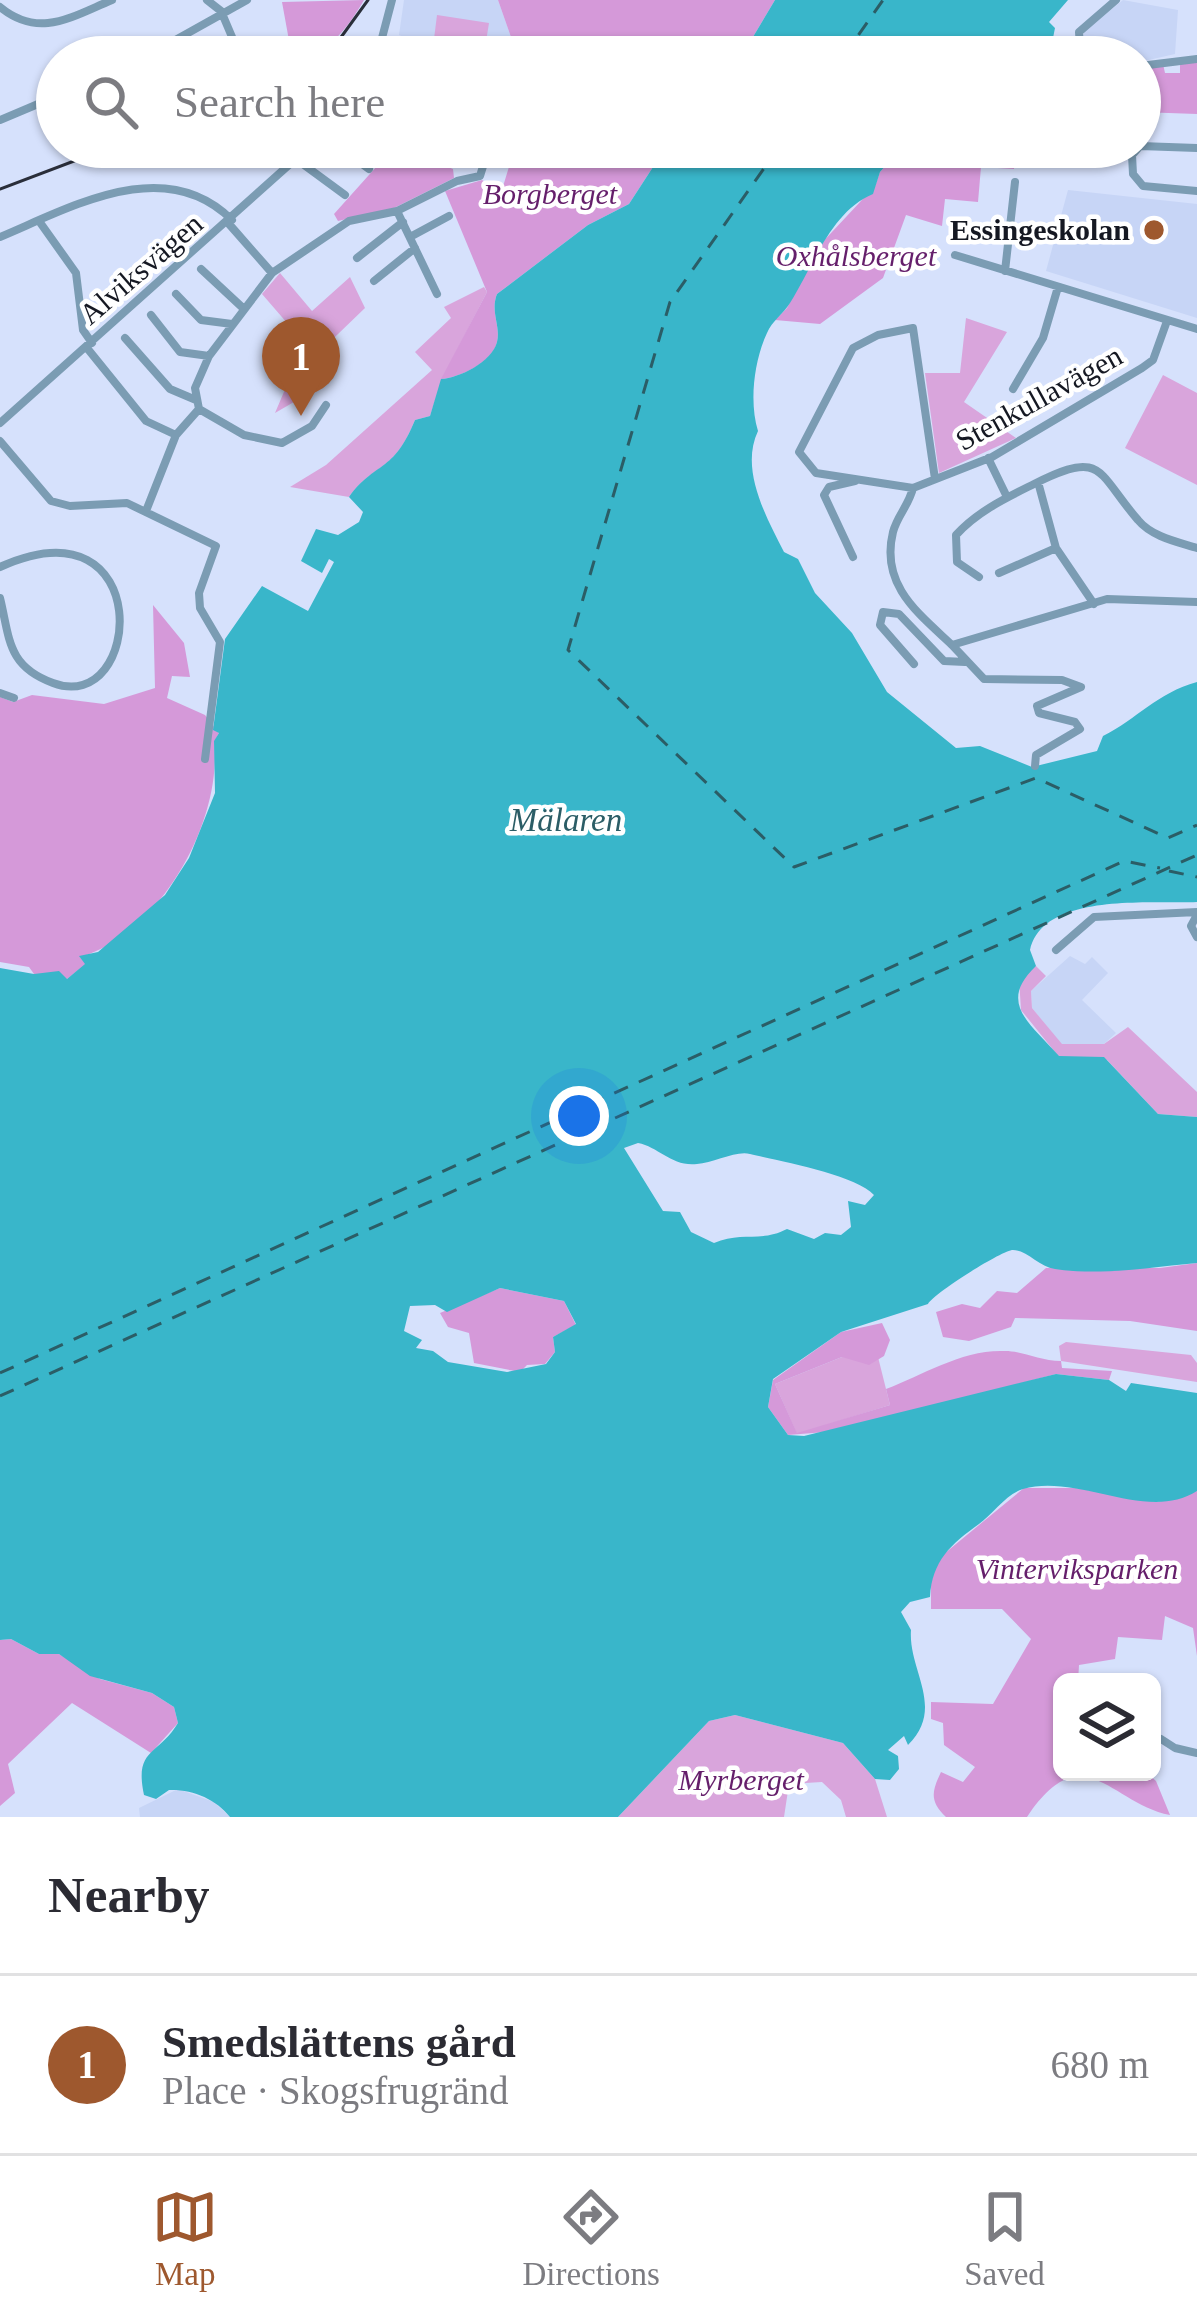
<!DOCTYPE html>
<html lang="en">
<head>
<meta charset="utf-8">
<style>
	:root { --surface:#fff; --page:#f7f7f7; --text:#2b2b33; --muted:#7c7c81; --line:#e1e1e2; --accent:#9e582e }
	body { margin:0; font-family:"Times New Roman",serif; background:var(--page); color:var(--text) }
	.controls { position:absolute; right:36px; bottom:36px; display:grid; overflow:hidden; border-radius:18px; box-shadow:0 3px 9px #0004 }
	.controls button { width:108px; height:108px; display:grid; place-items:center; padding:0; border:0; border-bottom:3px solid var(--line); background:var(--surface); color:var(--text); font:60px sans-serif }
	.you { position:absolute; left:579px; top:1116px; width:42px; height:42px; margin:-30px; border:9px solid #fff; border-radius:50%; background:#1a73e8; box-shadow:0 0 0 18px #1a73e833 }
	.badge { display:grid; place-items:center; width:78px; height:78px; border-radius:50%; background:var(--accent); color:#fff; font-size:39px; font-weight:700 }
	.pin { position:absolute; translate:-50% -99px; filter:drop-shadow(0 3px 6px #0008) }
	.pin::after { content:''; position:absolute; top:63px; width:42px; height:36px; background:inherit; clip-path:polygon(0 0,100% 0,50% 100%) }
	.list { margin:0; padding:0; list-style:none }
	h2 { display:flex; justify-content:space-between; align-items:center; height:156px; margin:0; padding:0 48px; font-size:51px }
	h2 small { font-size:39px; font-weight:400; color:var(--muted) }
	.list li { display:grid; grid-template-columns:78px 1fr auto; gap:36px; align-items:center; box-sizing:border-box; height:180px; padding:0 48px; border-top:3px solid var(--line) }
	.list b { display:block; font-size:45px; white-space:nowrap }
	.list p { margin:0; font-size:39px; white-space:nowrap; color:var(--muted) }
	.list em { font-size:39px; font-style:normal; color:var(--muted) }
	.icon { flex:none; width:66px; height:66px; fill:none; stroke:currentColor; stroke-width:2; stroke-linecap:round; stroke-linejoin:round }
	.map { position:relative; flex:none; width:1197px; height:1817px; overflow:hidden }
	.search { position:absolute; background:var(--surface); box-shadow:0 3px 9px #0004; left:36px; right:36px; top:36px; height:132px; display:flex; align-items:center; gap:30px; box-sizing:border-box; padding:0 42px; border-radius:66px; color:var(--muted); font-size:45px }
	.sheet { height:336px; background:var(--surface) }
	nav { display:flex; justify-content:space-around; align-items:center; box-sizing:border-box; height:168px; border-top:3px solid var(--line); background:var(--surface); font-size:33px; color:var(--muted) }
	nav a { display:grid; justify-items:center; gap:6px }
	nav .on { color:var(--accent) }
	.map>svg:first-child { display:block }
	.built { fill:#c7d5f6 }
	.green { fill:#d9a5dc }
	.forest { fill:#d599d9 }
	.water { fill:#39b6ca; fill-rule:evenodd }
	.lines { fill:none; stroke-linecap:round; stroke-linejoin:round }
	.ferry { stroke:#2b5d66; stroke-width:3; stroke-dasharray:15 12; stroke-linecap:butt }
	.minor { stroke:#7b9cb3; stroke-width:8 }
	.tram { stroke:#2a2e3a; stroke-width:3 }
	.poi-dot { fill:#9e582e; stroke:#fff; stroke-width:4.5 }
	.labels { text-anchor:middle; stroke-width:9; stroke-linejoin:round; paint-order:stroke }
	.park-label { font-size:30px; font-style:italic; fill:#651f6b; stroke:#fff }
	.poi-label { font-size:30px; font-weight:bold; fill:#151822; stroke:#fff; text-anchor:end }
	.street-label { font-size:30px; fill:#151822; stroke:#fff }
	.water-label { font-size:33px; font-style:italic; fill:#2b5d66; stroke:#fff }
</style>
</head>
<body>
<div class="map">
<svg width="1197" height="1817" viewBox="0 0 1197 1817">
	<rect width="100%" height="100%" fill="#d6e1fc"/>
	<path class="built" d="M404 0H498L518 57H450L399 35Z
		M1123 0 1178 10 1175 54 1140 62V57L1094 54 1082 38 1085 31Z
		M1068 190 1197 204V318L1046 271Z
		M1070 956 1085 964 1092 957 1108 973 1082 1000 1116 1033 1104 1044 1062 1045 1032 1008 1031 991Z
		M178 1789 214 1802 230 1817H140L139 1808Z"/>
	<path class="green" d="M437 15 489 23 484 54 433 47Z
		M280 273 312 311 350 277 365 308 311 360 318 388 275 413 289 380 294 331 262 294Z
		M484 287 487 292 442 379 430 416 415 420C393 474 375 462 349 497L290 487 326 465 432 370 415 352 451 318 444 307Z
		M966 318 1007 332 964 402 1016 438 939 473 925 373H960Z
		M1163 375 1197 393V485L1125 448Z
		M1036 966 1046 976 1031 991 1032 1008 1062 1044H1104L1128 1027 1197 1092V1117L1158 1114 1107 1060 1059 1057 1021 1010 1019 979Z
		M1066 1342 1191 1355 1197 1363V1382L1061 1361 1059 1346Z
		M842 1357H878L890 1405 797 1434 775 1384Z
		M735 1715 843 1743 875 1779 887 1817H846L841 1800 822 1782 789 1784 784 1817H618L709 1721Z"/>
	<path class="forest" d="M364 0C347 29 327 57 292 57L282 2Z
		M498 0H775L741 57H518Z
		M1180 62 1197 63V114L1140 112V68L1163 64 1165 73H1180Z
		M394 147H441L436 162 453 169 454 178 394 208 338 221 334 214Z
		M515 147H666L629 204 588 225 497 294C490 312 501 326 497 342 493 362 459 378 441 379L487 292 445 191 482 180 501 193Z
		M902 147H1016L1014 169 981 167 978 202 945 199 942 226 906 215 883 278 820 324 775 320 787 308 817 248 875 186 880 172Z
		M153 605 184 643 190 677 172 676 167 698 205 715 219 733 214 742C223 820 160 935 80 957L86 964 67 979 34 974 29 967 0 962V697L13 702 32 695 104 704 155 688Z
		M1197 1263V1331L1130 1321 1015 1318 1011 1327 969 1341 943 1337 936 1312 962 1304 980 1308 997 1291 1017 1293 1046 1268H1160Z
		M500 1288 564 1301 576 1325 553 1337 555 1352 545 1364 527 1365 520 1372 474 1363 469 1333 448 1327 440 1313Z
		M882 1323 890 1340 884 1356 869 1365 842 1357 775 1384 797 1433 890 1405 886 1389C923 1375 963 1349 1005 1351 1023 1351 1040 1361 1061 1361L1062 1368 1112 1371 1109 1380 1056 1374 838 1431 788 1435 768 1407 773 1380 841 1332Z
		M1024 1488H1076L1158 1502 1197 1491V1656L1193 1628 1165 1616 1162 1640 1118 1637 1115 1659 1079 1665 1078 1682H1062V1772H1146L1156 1781 1170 1815C1111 1804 1083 1733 1027 1817H946C929 1801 932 1791 941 1772L963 1782 975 1767 944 1745 943 1723 931 1719V1702L993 1704 1031 1639 1002 1609H931V1578L939 1558Z
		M11 1639 39 1654H59L100 1679 152 1693 174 1707 178 1723 151 1753 72 1703 8 1764 15 1793 0 1806V1640Z"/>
	<path class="water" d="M775 0H1068L1049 22 1055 28 1050 53 1042 57H741Z
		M666 147H902L880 172 873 194C830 212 813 267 790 303 783 314 772 321 767 333 754 361 749 402 758 431 740 469 765 515 784 552L798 559 815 593 852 633 887 692 956 748 980 746 1032 767 1097 751 1103 736C1137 719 1157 693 1197 682V902C1150 904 1043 892 1030 950L1036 966C997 1003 1030 1023 1059 1056L1104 1057 1158 1114 1197 1117V1263C1152 1267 1100 1276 1055 1269 1039 1267 1027 1250 1013 1250 1002 1250 933 1294 928 1304L841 1332 773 1379 768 1407 788 1435 804 1436 1056 1374 1109 1380 1126 1391 1131 1383 1197 1393V1491C1147 1523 1078 1473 1023 1489 1006 1494 993 1514 979 1524 951 1544 932 1561 930 1597L910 1602 901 1612 911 1630C908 1671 946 1707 908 1745L904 1736 888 1750 898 1756 899 1769 890 1780 875 1779 843 1743 735 1715 709 1721 618 1817H230C216 1799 192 1789 169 1790L156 1799 144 1795C134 1748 158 1756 178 1723L174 1707 152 1693 90 1676 59 1654H39L11 1639 0 1640V968L34 974 59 971 67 979 85 964 79 956 98 952 165 895 189 858 215 793 214 741 219 733 213 730 225 639 262 586 308 611 334 562 329 559 322 573 301 561 316 529 338 535 359 522 363 512 349 497C375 461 393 474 415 420L430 416 441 379C459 378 492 362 497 342 501 326 490 312 497 294L588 225 629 204ZM638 1143C659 1147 672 1167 697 1164 713 1163 737 1150 750 1154 779 1161 854 1174 874 1195L865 1205 848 1201 851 1227 841 1235 825 1233 814 1239 787 1229C760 1243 741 1231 714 1243L691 1232 680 1212 663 1211 624 1148ZM500 1288 564 1301 576 1324 553 1337 555 1352 546 1364 507 1372 448 1362 433 1351 416 1348 422 1340 404 1331 410 1306 435 1305 447 1312Z"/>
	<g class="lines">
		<path class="ferry" d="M843 57 883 0
			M779 147 670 302 568 650 794 867 1036 778 1168 838 1197 825
			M1169 871 1197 877
			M0 1373 1124 861 1160 868
			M0 1396 1197 855"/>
		<path class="minor" d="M207 0 221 11 235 44
			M0 7C39 39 71 17 112 0
			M145 57 247 0
			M377 57 392 0
			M1092 57 1080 46 1079 32 1116 0
			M1140 66 1197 59
			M0 120 57 96
			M1140 146 1197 148
			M339 147 369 169
			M1139 147 1132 155 1133 174 1143 186 1197 191
			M296 159 345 195
			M397 211 437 294
			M39 221 76 273 83 330 92 343
			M229 224 272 273
			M0 237C72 207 165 153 232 220
			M410 237 449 216
			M955 255 1197 329
			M357 258 403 222
			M201 269 244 309
			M1005 271 1015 182
			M374 281 415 248
			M176 294 201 320 232 324
			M151 315 180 352 209 356
			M1167 321 1153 360 1142 368 992 457 913 488C909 505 897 516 893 532 880 585 918 613 952 645L1107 599 1197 602
			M125 338 170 389 196 400
			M87 348 146 421 176 435
			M1013 389 1043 338 1058 287
			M199 409 244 435 282 443 312 426 326 405
			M0 423 309 147
			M0 441 51 501 70 506 127 503 216 546 199 593 200 608 220 642 205 759
			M988 458 1007 497
			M1038 482 1056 548 1094 604
			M913 488 816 473 799 452 853 348 878 335 913 328 935 479
			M146 511 176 435 199 409 195 388 209 356 272 273 349 221 397 211 457 181 480 176 489 147
			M853 557 824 495 829 487 855 481
			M0 567C157 496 143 717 53 683 7 666 10 639 0 598
			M999 573 1056 548
			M979 577 957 562 956 535C978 511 1006 498 1034 484 1104 448 1097 473 1138 520 1152 537 1178 542 1197 548
			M952 645 984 679 1062 680 1081 687 1037 706 1039 713 1075 722 1080 729 1036 755 1035 766
			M914 664 880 625 883 612 899 614 944 661 965 662
			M0 693 14 698
			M1197 915 1191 926 1197 937
			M1056 950 1094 917 1197 912
			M1161 1739 1175 1748 1197 1753"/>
		<path class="tram" d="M319 57 339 40 368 0
			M0 189 111 147"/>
	</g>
	<circle class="poi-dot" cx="1154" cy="230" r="12"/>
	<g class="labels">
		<g class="park-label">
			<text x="550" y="204">Borgberget</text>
			<text x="856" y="266">Oxhålsberget</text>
			<text x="1077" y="1579">Vinterviksparken</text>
			<text x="741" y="1790">Myrberget</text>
		</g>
		<g class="poi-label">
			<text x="1130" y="240">Essingeskolan</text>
		</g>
		<g class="street-label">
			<text transform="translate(141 269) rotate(-41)" y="10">Alviksvägen</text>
			<text transform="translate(1039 398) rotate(-29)" y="10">Stenkullavägen</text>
		</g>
		<g class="water-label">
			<text x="566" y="831">Mälaren</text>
		</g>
	</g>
</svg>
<div class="controls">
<button><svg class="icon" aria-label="layers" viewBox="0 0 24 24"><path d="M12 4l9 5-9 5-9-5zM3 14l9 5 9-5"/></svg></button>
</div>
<div class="you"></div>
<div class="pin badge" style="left:301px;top:416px">1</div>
<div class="search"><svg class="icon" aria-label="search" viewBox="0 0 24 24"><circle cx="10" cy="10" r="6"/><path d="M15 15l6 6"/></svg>Search here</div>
</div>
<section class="sheet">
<h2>Nearby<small></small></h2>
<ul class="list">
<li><span class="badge">1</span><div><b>Smedslättens gård</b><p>Place · Skogsfrugränd</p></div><em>680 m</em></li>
</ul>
</section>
<nav>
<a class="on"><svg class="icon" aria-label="map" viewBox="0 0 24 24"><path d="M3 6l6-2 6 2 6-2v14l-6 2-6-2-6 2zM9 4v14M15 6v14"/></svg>Map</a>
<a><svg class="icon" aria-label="directions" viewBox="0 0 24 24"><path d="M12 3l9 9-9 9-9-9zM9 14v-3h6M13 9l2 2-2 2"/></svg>Directions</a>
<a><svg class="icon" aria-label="saved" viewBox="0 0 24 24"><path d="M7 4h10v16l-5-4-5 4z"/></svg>Saved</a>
</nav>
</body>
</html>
